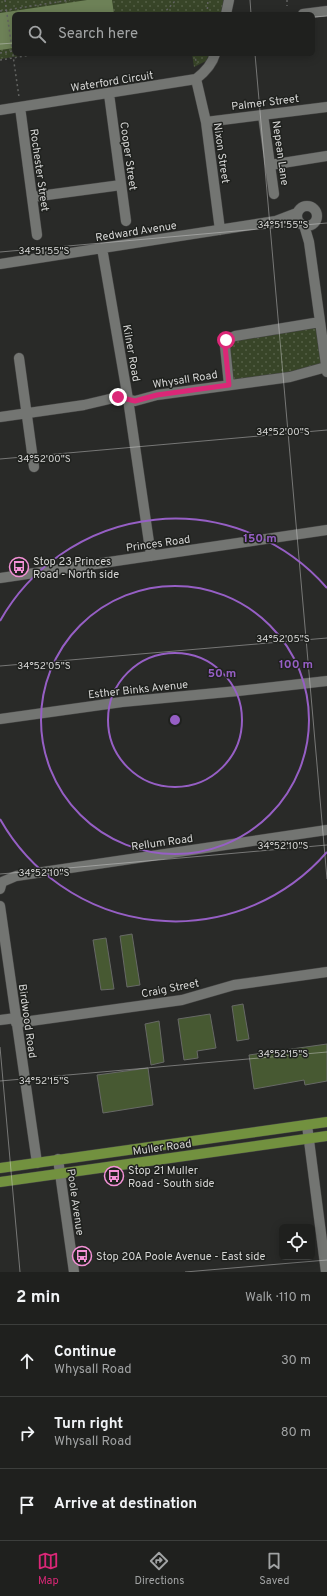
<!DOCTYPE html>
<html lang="en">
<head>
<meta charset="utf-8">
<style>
	:root { --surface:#1f201e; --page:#272827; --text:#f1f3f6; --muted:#a1a3a4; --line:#3c3e3c; --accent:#db2777 }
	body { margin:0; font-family:Overpass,sans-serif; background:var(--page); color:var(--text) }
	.controls { position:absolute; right:12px; bottom:12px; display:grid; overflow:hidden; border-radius:6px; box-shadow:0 2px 10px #0003 }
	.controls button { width:36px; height:36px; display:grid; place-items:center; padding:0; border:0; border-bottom:1px solid var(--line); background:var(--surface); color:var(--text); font:20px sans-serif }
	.stop { position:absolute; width:12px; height:12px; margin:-9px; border:3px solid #db2777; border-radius:50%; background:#fff }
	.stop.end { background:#db2777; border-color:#fff; box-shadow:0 1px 4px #0008 }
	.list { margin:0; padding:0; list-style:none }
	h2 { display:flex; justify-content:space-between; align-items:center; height:52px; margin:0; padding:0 16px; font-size:17px }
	h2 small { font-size:13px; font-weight:400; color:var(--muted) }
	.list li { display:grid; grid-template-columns:26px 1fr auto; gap:12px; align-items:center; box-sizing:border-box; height:72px; padding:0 16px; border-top:1px solid var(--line) }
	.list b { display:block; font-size:15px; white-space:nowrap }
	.list p { margin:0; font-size:13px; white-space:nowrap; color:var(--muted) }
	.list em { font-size:13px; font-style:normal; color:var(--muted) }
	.icon { flex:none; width:22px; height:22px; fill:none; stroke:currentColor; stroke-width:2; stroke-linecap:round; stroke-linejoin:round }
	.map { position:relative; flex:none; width:327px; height:1272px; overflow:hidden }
	.search { position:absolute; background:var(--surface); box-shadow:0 2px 10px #0003; left:12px; right:12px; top:12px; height:44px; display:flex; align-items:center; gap:10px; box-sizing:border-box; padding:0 14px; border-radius:6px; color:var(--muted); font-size:15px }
	.sheet { height:268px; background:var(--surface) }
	nav { display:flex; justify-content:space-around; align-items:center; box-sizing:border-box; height:56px; border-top:1px solid var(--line); background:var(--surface); font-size:11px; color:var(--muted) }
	nav a { display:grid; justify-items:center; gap:2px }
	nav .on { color:var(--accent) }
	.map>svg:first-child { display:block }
	.green { fill:url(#green-dots) }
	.water { fill:#6d8157 }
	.building { fill:#475932; stroke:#676966 }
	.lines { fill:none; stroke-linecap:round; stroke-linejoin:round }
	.minor-casing { stroke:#454544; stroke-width:11 }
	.major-casing { stroke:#454544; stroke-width:11 }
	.path { stroke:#626361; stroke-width:1.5; stroke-dasharray:2 3; stroke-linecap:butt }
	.minor { stroke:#737572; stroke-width:10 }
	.major { stroke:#72913f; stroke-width:10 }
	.route { stroke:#db2777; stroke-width:5 }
	.ticks { fill:none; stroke:#d5d5d4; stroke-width:1; stroke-opacity:0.45 }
	.ring { fill:none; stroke:#965fc5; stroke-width:2 }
	.labels { text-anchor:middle; stroke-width:3; stroke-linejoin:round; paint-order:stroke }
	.street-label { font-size:11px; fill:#d5d5d4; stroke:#1f211e }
	.poi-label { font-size:11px; fill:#d5d5d4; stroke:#1f211e; text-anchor:start }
	.ticks-label { font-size:10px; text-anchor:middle; fill:#d5d5d4; stroke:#1f211e; stroke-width:3; stroke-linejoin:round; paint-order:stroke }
	.centre { fill:#965fc5; stroke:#1f211e; stroke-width:2 }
	.ring-label { font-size:12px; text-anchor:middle; font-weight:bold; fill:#965fc5; stroke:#1f211e; stroke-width:3; stroke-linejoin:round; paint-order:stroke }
</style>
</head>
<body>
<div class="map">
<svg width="327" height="1272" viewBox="0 0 327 1272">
	<defs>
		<pattern id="green-dots" width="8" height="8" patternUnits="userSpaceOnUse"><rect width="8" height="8" fill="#384528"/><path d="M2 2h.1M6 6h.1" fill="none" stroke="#545f46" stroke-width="1.8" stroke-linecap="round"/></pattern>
	</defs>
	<rect width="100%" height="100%" fill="#292a28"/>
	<path class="green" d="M0 0H223L224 6 221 14H14V54H33L0 59Z
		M192 54H209L206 61 194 67Z
		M320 322 326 367 229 385 225 346 235 336Z"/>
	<path class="water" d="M87 0H112L114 14H14V48L0 50V13Z"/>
	<path class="building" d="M132 934 140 985 127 987 120 936Z
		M106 938 114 989 101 990 93 940Z
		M243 1004 249 1039 237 1041 232 1006Z
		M210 1014 216 1048 197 1051 198 1058 184 1060 178 1019Z
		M159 1021 164 1062 151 1065 145 1024Z
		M327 1044V1081L305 1085 304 1080 254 1089 249 1055Z
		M148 1068 153 1105 103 1113 97 1075Z"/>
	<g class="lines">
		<defs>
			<path id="minor" d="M226 14 229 0
				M303 14 327 11
				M196 79 206 122 220 230
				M109 94 126 221
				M20 107 37 235
				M0 110 196 79C205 72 212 65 215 54
				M263 115 274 194
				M206 122 327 107
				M270 165 327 156
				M32 197 121 185
				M297 216a10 10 0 1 1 20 0a10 10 0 1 1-20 0Z
				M304 225 309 242 327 372
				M102 248 128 399 151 556
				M0 264 276 221 297 213
				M19 358 34 467
				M229 385 225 346 226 340 235 336 320 322
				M0 417 84 405 118 397 135 401 157 395 290 377 326 367
				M0 578 327 530
				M0 719 122 702 238 691 327 681
				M0 889 2 882 16 876 327 830
				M0 906 37 1163
				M0 1020 16 1018
				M16 1023 182 1000 234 985 327 972
				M307 1125 326 1272
				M58 1159 74 1272"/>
			<path id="major" d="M0 1168 327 1122
				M0 1182 327 1136"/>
		</defs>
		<use href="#minor" class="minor-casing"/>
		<use href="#major" class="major-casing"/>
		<path class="path" d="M5 0 19 97
			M287 0V6
			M0 11 70 0
			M163 14 176 0
			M207 14 208 0
			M0 53 14 51
			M194 54 197 64
			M0 60 38 54"/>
		<use href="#minor" class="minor"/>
		<use href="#major" class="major"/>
	</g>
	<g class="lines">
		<path class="route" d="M118 397 135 401 157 395 229 385 225 346 226 340"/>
	</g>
	<path class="ticks" d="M250 0 251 14M313 17 327 16M0 44 14 43M255 54 327 879M0 252 327 223M0 459 327 430M0 666 327 638M0 874 327 845M0 1047 20 1272M0 1081 327 1052M185 1272 327 1260"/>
	<g class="ring">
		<circle cx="175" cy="720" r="67"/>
		<circle cx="175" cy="720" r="134"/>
		<path d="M327 852A201 201 0 0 1 0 819M0 621A201 201 0 0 1 327 588"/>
	</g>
	<defs>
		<symbol id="bus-ring" viewBox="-11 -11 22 22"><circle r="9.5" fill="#1f211e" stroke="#f391d6" stroke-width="1.5"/><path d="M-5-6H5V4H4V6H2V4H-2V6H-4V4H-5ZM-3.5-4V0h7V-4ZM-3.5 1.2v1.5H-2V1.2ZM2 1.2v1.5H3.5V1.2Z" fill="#f391d6"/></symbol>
	</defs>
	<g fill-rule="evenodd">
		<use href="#bus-ring" x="8" y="556" width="22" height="22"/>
		<use href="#bus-ring" x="103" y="1165" width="22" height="22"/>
		<use href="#bus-ring" x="71" y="1245" width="22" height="22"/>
	</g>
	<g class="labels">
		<g class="street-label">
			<text transform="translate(112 81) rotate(-9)" y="4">Waterford Circuit</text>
			<text transform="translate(265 102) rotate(-7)" y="4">Palmer Street</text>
			<text transform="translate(222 153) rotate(82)" y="4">Nixon Street</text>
			<text transform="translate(281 153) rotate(82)" y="4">Nepean Lane</text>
			<text transform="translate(129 156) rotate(82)" y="4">Cooper Street</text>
			<text transform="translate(40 170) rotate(82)" y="4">Rochester Street</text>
			<text transform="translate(136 231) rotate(-9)" y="4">Redward Avenue</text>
			<text transform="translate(132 353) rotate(80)" y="4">Kilner Road</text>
			<text transform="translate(185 379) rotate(-9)" y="4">Whysall Road</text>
			<text transform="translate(158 543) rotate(-8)" y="4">Princes Road</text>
			<text transform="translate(138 689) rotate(-6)" y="4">Esther Binks Avenue</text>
			<text transform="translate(162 842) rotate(-8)" y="4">Rellum Road</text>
			<text transform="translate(170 988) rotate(-11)" y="4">Craig Street</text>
			<text transform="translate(28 1021) rotate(82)" y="4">Birdwood Road</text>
			<text transform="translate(162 1147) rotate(-8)" y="4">Muller Road</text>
			<text transform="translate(76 1202) rotate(82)" y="4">Poole Avenue</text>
		</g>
		<g class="poi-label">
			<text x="33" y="565">Stop 23 Princes<tspan x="33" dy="13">Road - North side</tspan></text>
			<text x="128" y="1174">Stop 21 Muller<tspan x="128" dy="13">Road - South side</tspan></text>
			<text x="96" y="1260">Stop 20A Poole Avenue - East side</text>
		</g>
	</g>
	<g class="ticks-label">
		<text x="283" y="228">34°51'55"S</text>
		<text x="44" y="254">34°51'55"S</text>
		<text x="283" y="435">34°52'00"S</text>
		<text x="44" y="462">34°52'00"S</text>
		<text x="283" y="642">34°52'05"S</text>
		<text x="44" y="669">34°52'05"S</text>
		<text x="283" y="849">34°52'10"S</text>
		<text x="44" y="876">34°52'10"S</text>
		<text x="283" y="1057">34°52'15"S</text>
		<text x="44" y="1084">34°52'15"S</text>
	</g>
	<circle cx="175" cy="720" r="6" class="centre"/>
	<g class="ring-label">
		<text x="260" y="542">150 m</text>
		<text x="296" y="668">100 m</text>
		<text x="222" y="677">50 m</text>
	</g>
</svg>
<div class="controls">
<button><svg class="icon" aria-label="locate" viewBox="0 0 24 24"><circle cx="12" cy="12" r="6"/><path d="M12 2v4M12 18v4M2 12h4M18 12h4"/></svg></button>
</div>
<div class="stop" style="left:226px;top:340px"></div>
<div class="stop end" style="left:118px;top:397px"></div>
<div class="search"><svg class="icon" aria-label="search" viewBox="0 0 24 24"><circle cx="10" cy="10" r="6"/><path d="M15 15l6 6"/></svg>Search here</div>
</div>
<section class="sheet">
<h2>2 min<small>Walk · 110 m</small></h2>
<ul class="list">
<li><svg class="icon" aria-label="ahead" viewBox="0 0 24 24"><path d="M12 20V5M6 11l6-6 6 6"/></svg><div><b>Continue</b><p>Whysall Road</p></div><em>30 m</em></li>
<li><svg class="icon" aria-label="right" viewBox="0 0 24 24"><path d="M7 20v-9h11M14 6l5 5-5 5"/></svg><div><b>Turn right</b><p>Whysall Road</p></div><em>80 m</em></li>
<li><svg class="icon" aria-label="arrive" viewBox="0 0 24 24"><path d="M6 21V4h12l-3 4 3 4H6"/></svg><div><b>Arrive at destination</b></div></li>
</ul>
</section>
<nav>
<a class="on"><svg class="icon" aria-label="map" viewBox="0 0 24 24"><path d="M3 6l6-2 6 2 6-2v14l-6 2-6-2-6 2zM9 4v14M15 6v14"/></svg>Map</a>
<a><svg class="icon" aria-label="directions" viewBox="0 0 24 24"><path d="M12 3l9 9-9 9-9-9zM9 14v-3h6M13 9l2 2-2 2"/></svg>Directions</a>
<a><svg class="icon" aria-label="saved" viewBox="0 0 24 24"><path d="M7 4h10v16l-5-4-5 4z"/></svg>Saved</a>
</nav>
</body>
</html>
